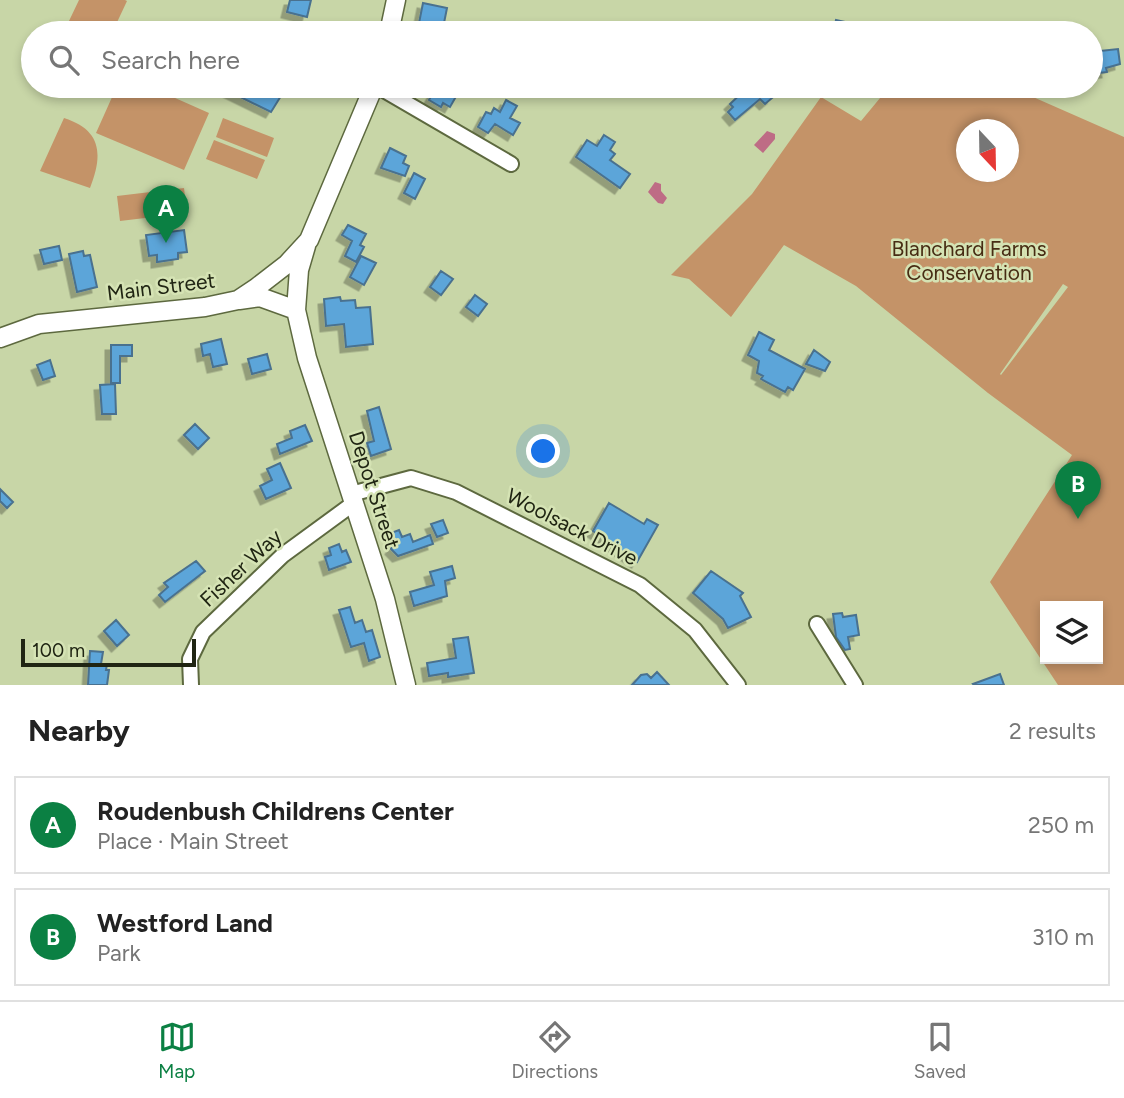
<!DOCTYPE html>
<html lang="en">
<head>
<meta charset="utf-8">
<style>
	:root { --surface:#fff; --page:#f2f2f2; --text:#222; --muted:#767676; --line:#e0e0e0; --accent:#0b8043 }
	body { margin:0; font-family:Figtree,sans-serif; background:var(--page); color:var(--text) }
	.controls { position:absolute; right:21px; bottom:21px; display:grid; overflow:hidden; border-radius:0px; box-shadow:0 4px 10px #0003 }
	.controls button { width:63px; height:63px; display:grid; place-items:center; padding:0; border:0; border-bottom:2px solid var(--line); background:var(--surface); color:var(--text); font:35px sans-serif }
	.compass { position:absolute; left:956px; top:119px; width:63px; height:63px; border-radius:50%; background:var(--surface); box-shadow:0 4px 10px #0003; rotate:158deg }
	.scale { position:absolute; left:21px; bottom:18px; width:175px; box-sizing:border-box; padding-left:7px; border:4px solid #202513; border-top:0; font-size:19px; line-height:24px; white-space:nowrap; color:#202513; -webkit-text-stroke:5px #d5e3b4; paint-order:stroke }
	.you { position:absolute; left:544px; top:452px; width:24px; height:24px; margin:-18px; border:5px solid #fff; border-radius:50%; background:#1a73e8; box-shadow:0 0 0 10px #1a73e833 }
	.badge { display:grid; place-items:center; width:46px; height:46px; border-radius:50%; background:var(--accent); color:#fff; font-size:23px; font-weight:700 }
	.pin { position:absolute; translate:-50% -58px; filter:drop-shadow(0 2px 4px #0008) }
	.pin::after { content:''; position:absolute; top:37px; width:24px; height:21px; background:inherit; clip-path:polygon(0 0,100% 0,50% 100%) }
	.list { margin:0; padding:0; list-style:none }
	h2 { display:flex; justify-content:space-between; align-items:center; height:91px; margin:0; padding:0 28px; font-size:30px }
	h2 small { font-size:23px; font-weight:400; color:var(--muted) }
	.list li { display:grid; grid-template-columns:46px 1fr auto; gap:21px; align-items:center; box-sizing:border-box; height:98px; margin:0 14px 14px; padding:0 14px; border:2px solid var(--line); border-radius:0px }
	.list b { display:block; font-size:26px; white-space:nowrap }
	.list p { margin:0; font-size:23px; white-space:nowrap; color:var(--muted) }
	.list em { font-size:23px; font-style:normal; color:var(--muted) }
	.icon { flex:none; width:38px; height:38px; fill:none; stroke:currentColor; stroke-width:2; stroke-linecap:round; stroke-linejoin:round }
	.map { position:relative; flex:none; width:1124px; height:685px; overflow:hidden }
	.search { position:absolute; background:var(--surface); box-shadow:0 4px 10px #0003; left:21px; right:21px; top:21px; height:77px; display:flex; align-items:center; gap:18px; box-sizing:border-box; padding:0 24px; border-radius:38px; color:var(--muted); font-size:26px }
	.sheet { height:315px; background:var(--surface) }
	nav { display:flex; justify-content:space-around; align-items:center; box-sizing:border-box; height:98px; border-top:2px solid var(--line); background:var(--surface); font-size:19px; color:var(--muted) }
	nav a { display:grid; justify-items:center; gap:4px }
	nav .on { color:var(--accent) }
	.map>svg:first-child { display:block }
	.green { fill:#c49368; fill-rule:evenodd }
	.water { fill:#be6c85 }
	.building { fill:#5ba5d9; stroke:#4a718f; stroke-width:2; filter:url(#shadow) }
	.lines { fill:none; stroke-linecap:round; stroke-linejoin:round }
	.minor-casing { stroke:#5d693f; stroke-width:18 }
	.major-casing { stroke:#5d693f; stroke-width:21 }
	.minor { stroke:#fff; stroke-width:14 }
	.major { stroke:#fff; stroke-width:18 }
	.labels { text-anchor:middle; stroke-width:5; stroke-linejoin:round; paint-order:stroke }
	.park-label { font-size:21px; fill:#472c13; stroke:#d5e3b4 }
	.street-label { font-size:21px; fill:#202513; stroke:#d5e3b4 }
</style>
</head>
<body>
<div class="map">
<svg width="1124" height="685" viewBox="0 0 1124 685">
	<defs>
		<filter id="shadow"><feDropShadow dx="-5.5" dy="5.5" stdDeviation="0" flood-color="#0004"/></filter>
	</defs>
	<rect width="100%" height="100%" fill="#c8d6a7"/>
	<path class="green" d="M79 0H125L127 1 112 33H97L69 21Z
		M117 86H148L209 113 184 170 96 133Z
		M890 86H1008L1124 137V685H1058L990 582 1072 455 988 393 856 286 784 245 731 317 689 279 671 275 752 194 821 97 861 121ZM967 130H1009V172H967ZM1063 284 1068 287 1001 375 1000 374ZM1045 606H1098V659H1045Z
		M64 118C102 130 103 155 90 188L40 171Z
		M223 118 274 138 267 157 216 137Z
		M214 140 265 160 257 179 206 159Z
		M184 188 187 213 120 221 117 196Z"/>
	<path class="water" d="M767 131 775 134V139L763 153 754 145Z
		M655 182 661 184V191L667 198 663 204 658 203 648 192Z"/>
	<path class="building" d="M290 0H311L307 17 287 12Z
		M423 3 447 8 442 33H431L433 26 419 23Z
		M836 20 877 29 876 33H833Z
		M1118 49 1120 64 1106 68 1107 72 1091 74V52Z
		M218 86H283L284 91 271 112Z
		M437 86H447L458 93 450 107 443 103 441 107 429 100Z
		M749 86H759L772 98 765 104 760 99 735 120 728 112 733 107 730 104Z
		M506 100 517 106 510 118 520 123 513 135 495 124 488 133 478 127 486 112 491 114 494 108 500 112Z
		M604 135 615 142 610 150 615 154 610 160 630 174 620 188 576 157 587 140 597 146Z
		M390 148 406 156 403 163 409 166 405 176 381 168Z
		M414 173 425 179 415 199 404 193Z
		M348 225 366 234 360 245 364 247 356 262 345 256 352 241 342 235Z
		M184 230 187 252 178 253V259L157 262V255L149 256 146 235Z
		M59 246 62 260 44 264 40 250Z
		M83 251 84 256 90 255 97 287 77 292 69 254Z
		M361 256 376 263 364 285 350 277Z
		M441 271 453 279 441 295 430 287Z
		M475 295 487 304 478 316 466 307Z
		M340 297 341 301 355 300 356 308 370 307 373 344 346 347 344 324 326 326 324 299Z
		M759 332 774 340 769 350 805 369 793 390 788 387 785 392 761 379 763 376 757 373 759 361 748 355Z
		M221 339 227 364 213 367 210 354 203 356 201 344Z
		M111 345H132V356H120V383H111Z
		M814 350 830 362 825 371 806 364Z
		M267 354 271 369 252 374 248 359Z
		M50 360 55 376 43 380 37 365Z
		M115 384 116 414H102L100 385Z
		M379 407 391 449 371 456 367 443 374 441 367 411Z
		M195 424 209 438 198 449 184 435Z
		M305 425 312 441 280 454 277 444 292 438 290 431Z
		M280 463 291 488 266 499 260 486 272 480 267 469Z
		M0 489 13 502 7 508 0 501Z
		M609 503 644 524 647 519 658 525 637 562 593 531Z
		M443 520 448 533 437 537 431 524Z
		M399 530 402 537 410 534 413 542 430 535 433 544 398 556 391 549 395 544 391 533Z
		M339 544 342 552 346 550 351 562 329 570 325 557 331 555 329 548Z
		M196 561 205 571 165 602 159 595 168 587 164 583Z
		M452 566 455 578 445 581 447 596 414 606 410 592 434 585 430 572Z
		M711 571 743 593 740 596 751 617 728 628 723 619 693 593Z
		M350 607 355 623 362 620 366 632 372 630 380 657 369 661 364 643 351 647 339 610Z
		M842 613 843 617 856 615 859 635 848 637 850 649 845 650 836 637 833 614Z
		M116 620 129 635 117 646 104 631Z
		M468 637 474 673 448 677V673L429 676 427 663 456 658 453 639Z
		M90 651 103 652 101 664H107L106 670H109L107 685H88Z
		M657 672 669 685H632L641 675 647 674 651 678Z
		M1000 674 1004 685H974L973 684Z"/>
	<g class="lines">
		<defs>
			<path id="minor" d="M377 86 511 164
				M351 494 411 478 456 492 640 585 695 630 738 685
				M817 624 855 685
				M191 685 190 659 203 632 283 555 354 503"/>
			<path id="major" d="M389 33 396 0
				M239 300 260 297 296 310 307 358 385 599 406 685
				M296 310 299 270 306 246
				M0 338 39 324 205 307 238 300 256 288 287 264 309 240 374 86"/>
		</defs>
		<use href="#minor" class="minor-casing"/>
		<use href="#major" class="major-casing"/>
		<use href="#minor" class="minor"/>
		<use href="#major" class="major"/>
	</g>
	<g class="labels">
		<g class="park-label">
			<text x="969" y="256">Blanchard Farms<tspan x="969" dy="24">Conservation</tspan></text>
		</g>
		<g class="street-label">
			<text transform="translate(161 287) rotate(-7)" y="7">Main Street</text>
			<text transform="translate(374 490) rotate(72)" y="7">Depot Street</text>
			<text transform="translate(572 527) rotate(27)" y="7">Woolsack Drive</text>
			<text transform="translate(241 568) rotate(-43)" y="7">Fisher Way</text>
		</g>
	</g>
</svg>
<div class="controls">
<button><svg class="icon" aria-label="layers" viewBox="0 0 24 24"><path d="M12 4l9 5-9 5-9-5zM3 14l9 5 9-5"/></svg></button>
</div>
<svg class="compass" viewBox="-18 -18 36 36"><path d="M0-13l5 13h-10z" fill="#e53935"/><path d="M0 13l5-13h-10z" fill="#767676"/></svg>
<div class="scale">100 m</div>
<div class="you"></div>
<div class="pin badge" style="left:166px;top:243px">A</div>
<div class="pin badge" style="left:1078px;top:519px">B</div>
<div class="search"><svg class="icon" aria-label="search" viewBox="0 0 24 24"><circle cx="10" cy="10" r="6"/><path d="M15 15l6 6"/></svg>Search here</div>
</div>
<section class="sheet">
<h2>Nearby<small>2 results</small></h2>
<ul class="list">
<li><span class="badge">A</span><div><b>Roudenbush Childrens Center</b><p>Place · Main Street</p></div><em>250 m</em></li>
<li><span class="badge">B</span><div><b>Westford Land</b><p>Park</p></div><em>310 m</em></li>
</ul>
</section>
<nav>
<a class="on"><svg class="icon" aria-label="map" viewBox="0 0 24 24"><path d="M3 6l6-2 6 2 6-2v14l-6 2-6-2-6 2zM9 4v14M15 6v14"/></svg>Map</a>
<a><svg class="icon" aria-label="directions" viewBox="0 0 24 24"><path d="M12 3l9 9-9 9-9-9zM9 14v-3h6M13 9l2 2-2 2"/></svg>Directions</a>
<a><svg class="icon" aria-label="saved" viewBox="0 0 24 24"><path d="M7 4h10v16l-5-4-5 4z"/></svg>Saved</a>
</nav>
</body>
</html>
